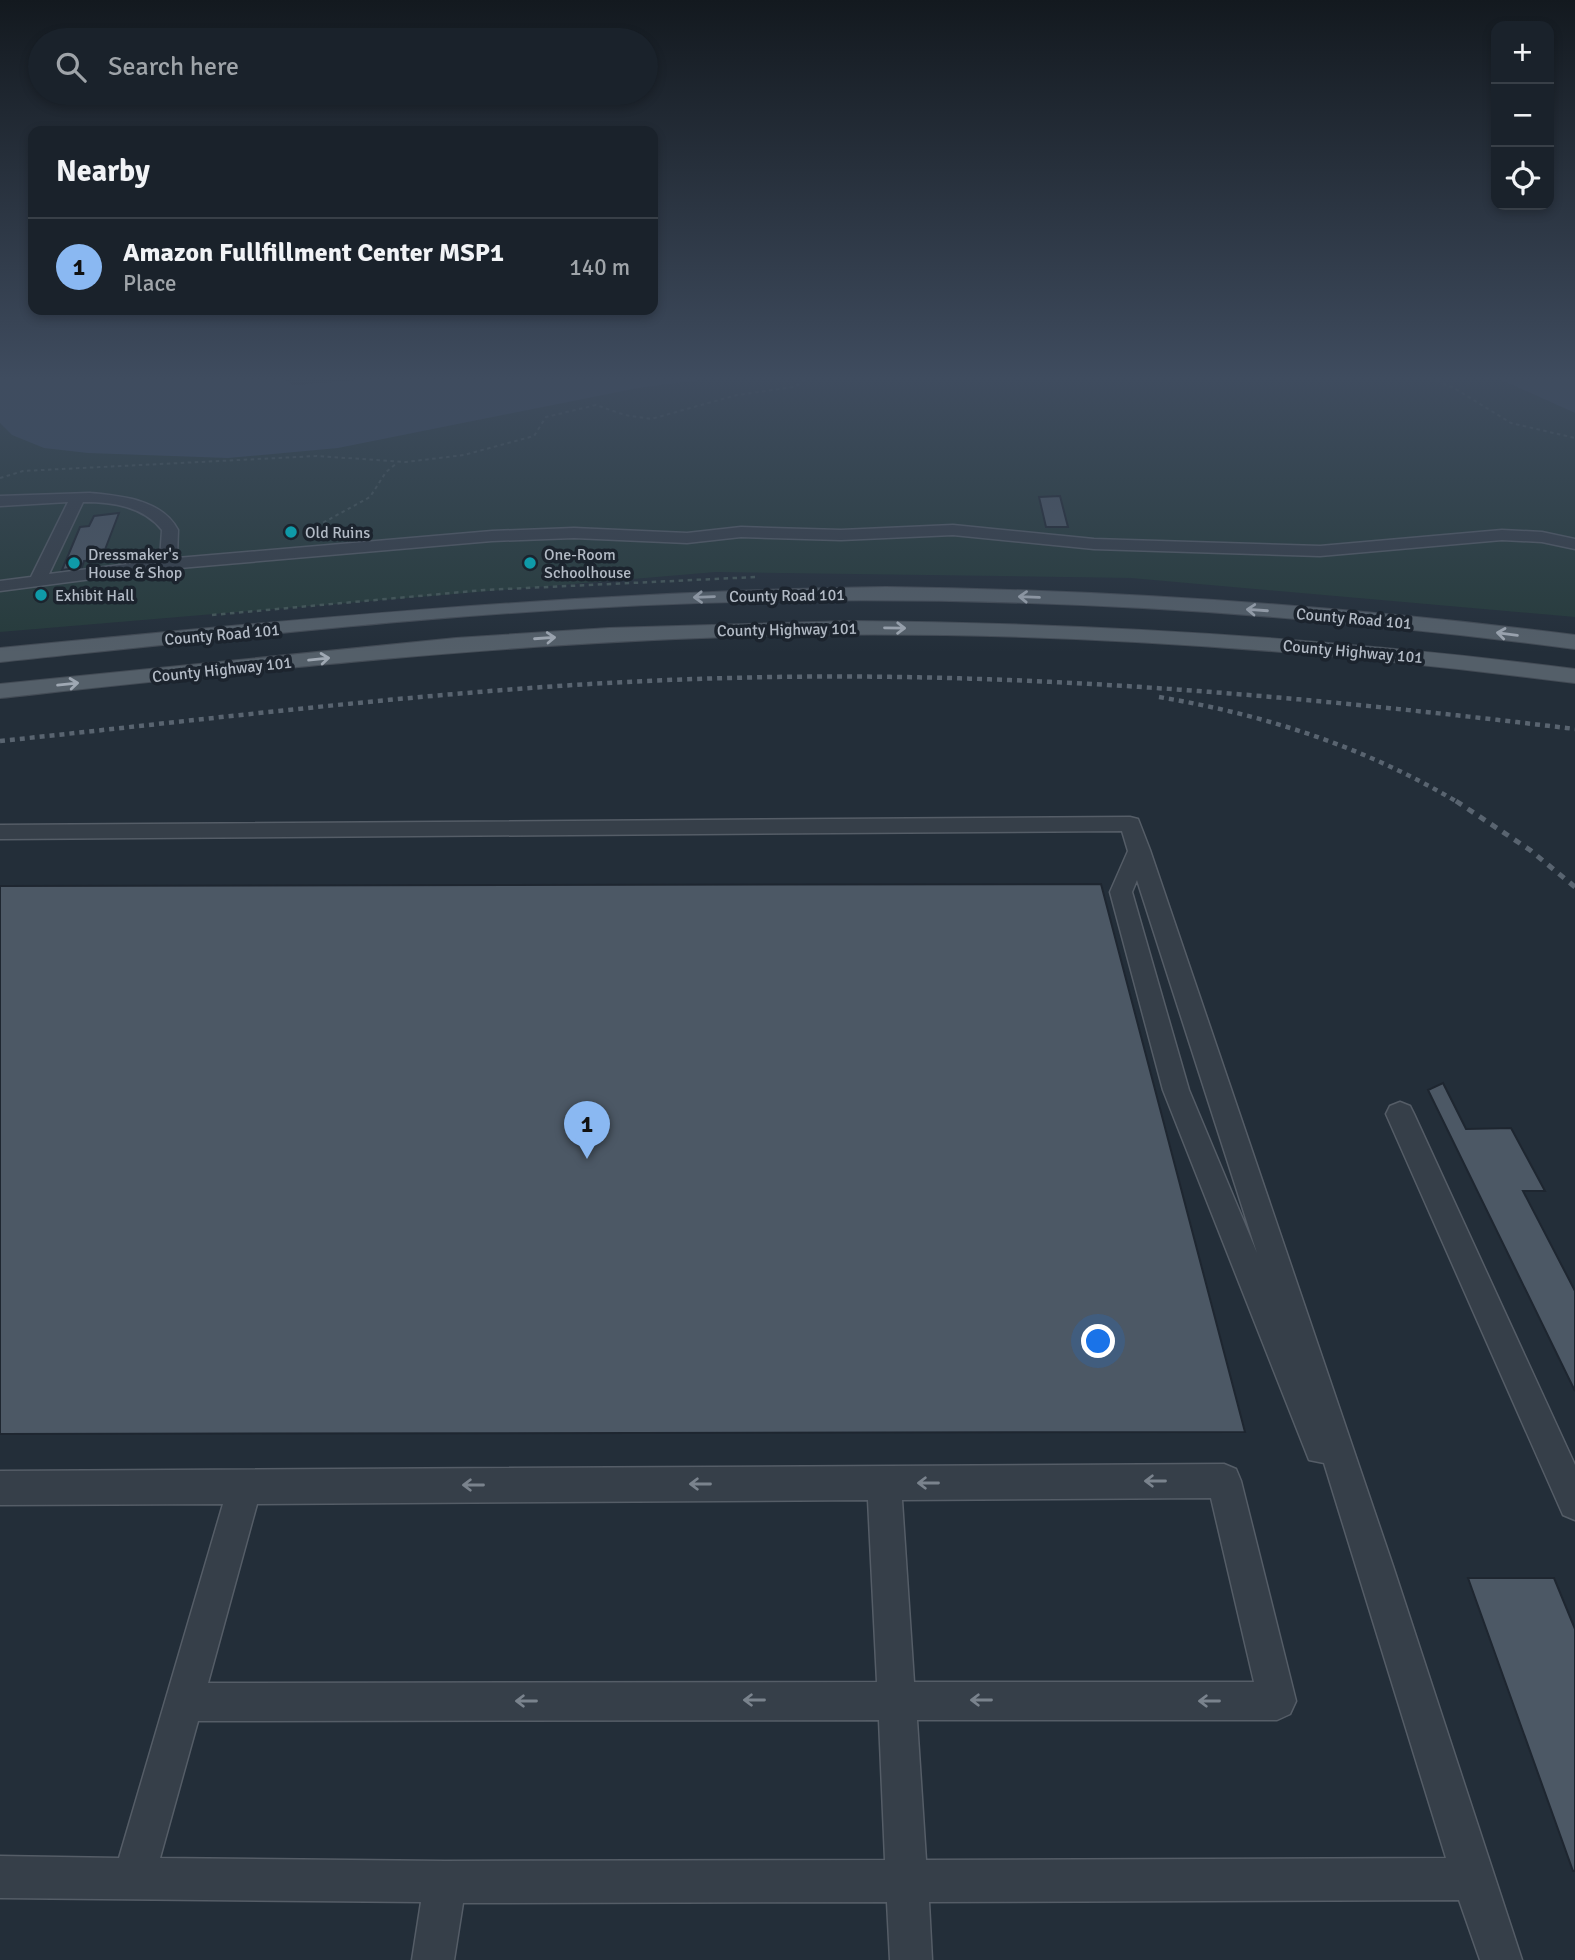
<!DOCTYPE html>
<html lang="en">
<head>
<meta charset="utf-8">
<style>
	:root { --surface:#1a222b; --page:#272f37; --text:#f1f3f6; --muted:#9fa4a9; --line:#383f47; --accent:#8ab8f2 }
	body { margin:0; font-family:Signika,sans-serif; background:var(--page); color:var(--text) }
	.controls { position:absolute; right:21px; top:21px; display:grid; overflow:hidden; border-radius:14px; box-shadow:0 4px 10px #0003 }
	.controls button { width:63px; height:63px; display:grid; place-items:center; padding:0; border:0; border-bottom:2px solid var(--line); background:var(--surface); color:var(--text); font:35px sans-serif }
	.you { position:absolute; left:1099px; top:1342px; width:24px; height:24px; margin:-18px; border:5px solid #fff; border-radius:50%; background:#1a73e8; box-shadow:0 0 0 10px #1a73e833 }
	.badge { display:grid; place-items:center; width:46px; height:46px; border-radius:50%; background:var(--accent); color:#111; font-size:23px; font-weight:700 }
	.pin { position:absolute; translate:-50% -58px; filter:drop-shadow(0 2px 4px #0008) }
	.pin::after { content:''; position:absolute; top:37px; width:24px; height:21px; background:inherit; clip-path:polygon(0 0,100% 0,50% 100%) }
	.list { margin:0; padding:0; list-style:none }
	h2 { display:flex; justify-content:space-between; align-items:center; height:91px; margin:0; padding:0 28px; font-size:30px }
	h2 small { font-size:23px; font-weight:400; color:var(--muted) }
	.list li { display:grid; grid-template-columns:46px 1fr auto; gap:21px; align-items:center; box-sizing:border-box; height:98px; padding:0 28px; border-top:2px solid var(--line) }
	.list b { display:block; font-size:26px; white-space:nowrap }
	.list p { margin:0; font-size:23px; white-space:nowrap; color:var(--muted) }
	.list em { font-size:23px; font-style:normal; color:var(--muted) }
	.icon { flex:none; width:38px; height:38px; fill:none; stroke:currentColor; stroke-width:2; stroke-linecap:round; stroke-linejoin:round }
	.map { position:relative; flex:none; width:1575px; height:1960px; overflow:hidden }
	.search { position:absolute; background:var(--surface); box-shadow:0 4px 10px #0003; left:28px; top:28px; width:630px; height:77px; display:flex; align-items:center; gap:18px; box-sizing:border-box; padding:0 24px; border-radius:38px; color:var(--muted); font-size:26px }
	.panel { position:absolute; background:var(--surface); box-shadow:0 4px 10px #0003; left:28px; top:126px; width:630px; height:189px; border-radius:14px }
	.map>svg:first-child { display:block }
	.green { fill:#263b3b }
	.water { fill:#394c62 }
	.building { fill:#4c5865; stroke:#1e2630; stroke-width:2 }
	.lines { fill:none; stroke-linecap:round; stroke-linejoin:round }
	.minor-casing { stroke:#555d67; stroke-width:3 }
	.major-casing { stroke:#434b55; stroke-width:2 }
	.path-far1 { stroke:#455859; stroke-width:2; stroke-dasharray:3.5 3.5; stroke-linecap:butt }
	.path { stroke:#455859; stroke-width:2.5; stroke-dasharray:4.5 4.5; stroke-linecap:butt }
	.minor { fill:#363f49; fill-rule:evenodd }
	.major { fill:#545f69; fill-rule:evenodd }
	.rail-far1 { stroke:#596470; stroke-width:4.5; stroke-dasharray:5 5; stroke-linecap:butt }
	.rail { stroke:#596470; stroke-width:5; stroke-dasharray:7 7; stroke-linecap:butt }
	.oneway { stroke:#9fa8b3 }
	.oneway2 { stroke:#7a838d }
	.culture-dot { fill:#0f9aa8; stroke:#1c242e; stroke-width:2.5 }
	.labels { text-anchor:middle; stroke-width:7; stroke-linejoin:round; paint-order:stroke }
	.far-poi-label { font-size:16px; fill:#b2bac5; stroke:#1c242e; text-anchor:start }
	.far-street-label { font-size:16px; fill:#b2bac5; stroke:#1c242e }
</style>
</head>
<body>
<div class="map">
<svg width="1575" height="1960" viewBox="0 0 1575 1960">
	<rect width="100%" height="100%" fill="#232e39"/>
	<path class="green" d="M715 378H1497L1575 413V617L1131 578 716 572 0 632V423L12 435 638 388Z"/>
	<path class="water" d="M0 378H281L294 385 387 378H715L638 388 338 448 228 458 88 453 44 448 12 435 0 423Z
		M1497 378H1575V413Z"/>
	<path class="building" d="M1060 496 1068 527H1046L1039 497Z
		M119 513 101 560 84 561 82 567 62 570 80 527 89 526 94 516Z
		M1101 884 1245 1432 0 1434V886Z
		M1443 1083 1466 1129 1511 1128 1545 1191H1523L1575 1291V1391L1428 1090Z
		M1468 1578H1554L1575 1629V1871H1573Z"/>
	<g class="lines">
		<defs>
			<path id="minor" d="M90 493C120 496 162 499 178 530L177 558 492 531 574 528 687 533 741 527 841 530 953 525 1094 539 1320 546 1502 530 1542 532 1575 539V549L1542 542 1502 540 1320 556 1094 549 953 535 841 540 741 537 687 543 574 538 492 541 168 569 0 591V581L31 577 68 502 0 506V496ZM83 502C112 502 143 506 162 530L160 560 49 574Z
				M1130 817 1138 819 1150 850 1393 1566 1522 1960H1480L1459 1900 929 1902 932 1960H890L887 1902 463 1903 454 1960H412L421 1902 0 1898V1856L119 1858 223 1504 0 1505V1471L1224 1464 1236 1469 1241 1481 1296 1701 1290 1714 1277 1720H917L926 1860 1446 1858 1324 1463 1309 1460 1163 1090 1110 892 1128 851 1122 831 0 839V825ZM1137 880 1257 1253 1189 1090 1132 892ZM1211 1498 1254 1682H914L902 1500ZM868 1500 877 1682 208 1683 257 1504ZM879 1720 885 1860 445 1861 160 1858 198 1721Z
				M1400 1102 1410 1106 1414 1114 1575 1465V1520L1563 1515 1386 1114 1390 1106Z"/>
			<path id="major" d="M886 587C1117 590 1346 606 1575 635V649C1309 614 1044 596 775 601 516 605 258 635 0 662V648C295 619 589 591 886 587Z
				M851 621C1095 623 1333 638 1575 669V683C1294 647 1011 627 728 637 484 645 242 672 0 698V684L456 638 609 628Z"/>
		</defs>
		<use href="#minor" class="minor-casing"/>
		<use href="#major" class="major-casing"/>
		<path class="path-far1" d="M1430 378 1454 388 1511 423 1575 438
			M0 478 23 471 317 456 406 462 464 455 534 436 546 417 596 405 625 415 651 419 737 395 794 387 808 378
			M317 526 370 497 386 472 397 463"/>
		<path class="path" d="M212 615 484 590 756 577"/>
		<use href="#minor" class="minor"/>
		<use href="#major" class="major"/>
		<path class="rail-far1" d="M1159 697C1266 715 1365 747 1459 803
			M0 741C240 716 486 684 728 678 1011 670 1294 695 1575 729"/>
		<path class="rail" d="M1456 801 1530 850 1575 887"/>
	</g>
	<defs><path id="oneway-shaft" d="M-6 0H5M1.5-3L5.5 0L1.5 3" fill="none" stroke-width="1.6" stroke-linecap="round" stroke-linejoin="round" transform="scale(1.75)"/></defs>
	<g class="oneway">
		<use href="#oneway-shaft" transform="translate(704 597) rotate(178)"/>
		<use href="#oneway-shaft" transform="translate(1029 597) rotate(-178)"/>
		<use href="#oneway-shaft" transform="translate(1257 610) rotate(-176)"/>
		<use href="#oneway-shaft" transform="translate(895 628) rotate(1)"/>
		<use href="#oneway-shaft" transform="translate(1507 634) rotate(-173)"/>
		<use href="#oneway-shaft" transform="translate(545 638) rotate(-4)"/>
		<use href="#oneway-shaft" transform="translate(319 659) rotate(-6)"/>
		<use href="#oneway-shaft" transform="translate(68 684) rotate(-6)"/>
	</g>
	<g class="oneway2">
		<use href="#oneway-shaft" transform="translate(1155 1481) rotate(180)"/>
		<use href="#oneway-shaft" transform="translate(928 1483) rotate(180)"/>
		<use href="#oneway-shaft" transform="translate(700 1484) rotate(180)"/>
		<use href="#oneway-shaft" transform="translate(473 1485) rotate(180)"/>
		<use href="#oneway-shaft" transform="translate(754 1700) rotate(180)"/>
		<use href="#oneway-shaft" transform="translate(981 1700) rotate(-180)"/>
		<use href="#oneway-shaft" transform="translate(526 1701) rotate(180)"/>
		<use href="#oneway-shaft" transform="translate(1209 1701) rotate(-180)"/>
	</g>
	<linearGradient id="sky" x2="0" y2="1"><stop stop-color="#13191f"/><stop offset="0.58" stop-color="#3f4c5f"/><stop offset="1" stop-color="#3f4c5f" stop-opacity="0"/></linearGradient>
	<rect width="1575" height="653" fill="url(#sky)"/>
	<g class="culture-dot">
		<circle cx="291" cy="532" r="7"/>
		<circle cx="74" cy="563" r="7"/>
		<circle cx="530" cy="563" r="7"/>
		<circle cx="41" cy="595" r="7"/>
	</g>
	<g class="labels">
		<g class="far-poi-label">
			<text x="305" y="538">Old Ruins</text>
			<text x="88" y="560">Dressmaker's<tspan x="88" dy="18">House &amp; Shop</tspan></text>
			<text x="544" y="560">One-Room<tspan x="544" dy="18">Schoolhouse</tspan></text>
			<text x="55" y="601">Exhibit Hall</text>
		</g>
		<g class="far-street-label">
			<text transform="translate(787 595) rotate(-1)" y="6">County Road 101</text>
			<text transform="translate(1354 618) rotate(5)" y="6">County Road 101</text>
			<text transform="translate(787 629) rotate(-1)" y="6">County Highway 101</text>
			<text transform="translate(222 634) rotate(-5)" y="6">County Road 101</text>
			<text transform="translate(1353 651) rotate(5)" y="6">County Highway 101</text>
			<text transform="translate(222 669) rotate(-6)" y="6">County Highway 101</text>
		</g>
	</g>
</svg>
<div class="controls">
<button>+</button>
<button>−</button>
<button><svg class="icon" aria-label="locate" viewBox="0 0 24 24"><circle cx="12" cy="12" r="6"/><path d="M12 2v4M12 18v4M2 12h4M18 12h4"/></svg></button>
</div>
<div class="you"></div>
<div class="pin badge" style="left:587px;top:1159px">1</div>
<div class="search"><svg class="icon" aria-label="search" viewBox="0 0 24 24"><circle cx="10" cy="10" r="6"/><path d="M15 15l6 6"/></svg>Search here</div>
<section class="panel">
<h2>Nearby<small></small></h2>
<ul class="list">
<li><span class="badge">1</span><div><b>Amazon Fullfillment Center MSP1</b><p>Place</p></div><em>140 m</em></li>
</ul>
</section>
</div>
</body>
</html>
